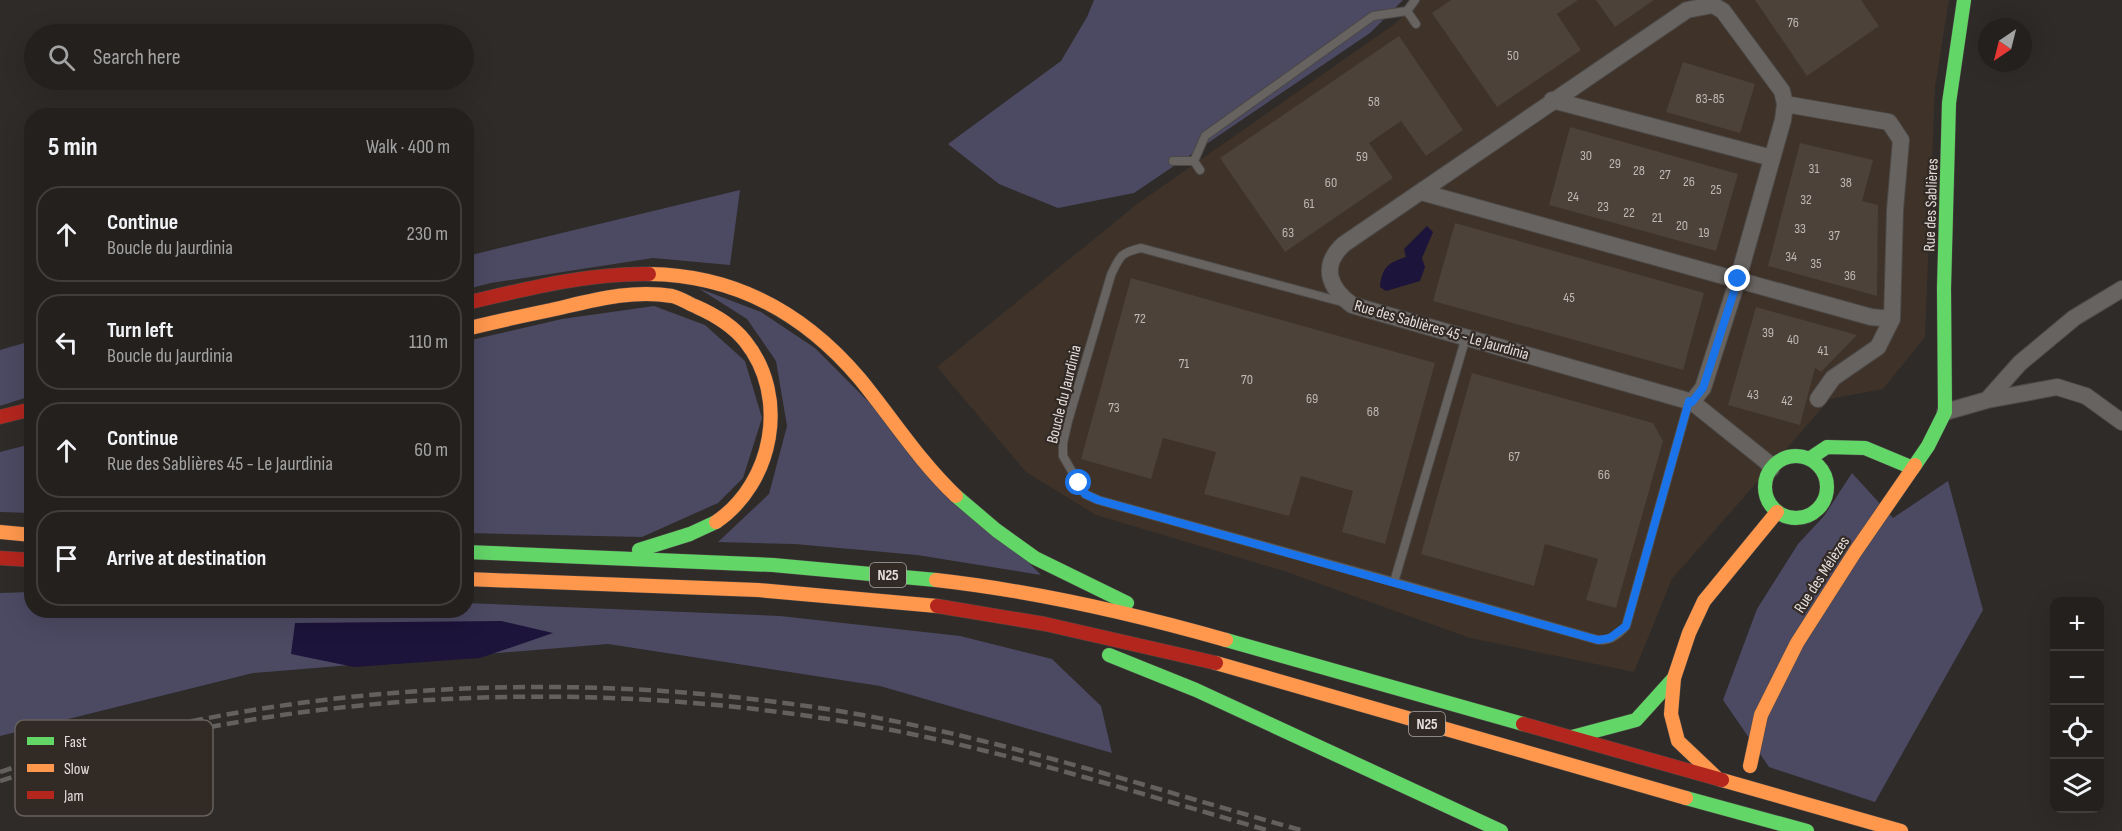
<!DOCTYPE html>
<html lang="en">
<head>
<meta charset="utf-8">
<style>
	:root { --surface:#23201e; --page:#2b2827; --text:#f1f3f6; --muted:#a3a3a4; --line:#403e3c }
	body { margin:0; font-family:"Sofia Sans Condensed",sans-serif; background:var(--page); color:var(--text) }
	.controls { position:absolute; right:18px; bottom:18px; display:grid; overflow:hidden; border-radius:12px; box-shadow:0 6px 24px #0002 }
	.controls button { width:54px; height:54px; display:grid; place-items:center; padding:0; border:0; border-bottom:2px solid var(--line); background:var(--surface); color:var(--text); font:30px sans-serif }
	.compass { position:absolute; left:1978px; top:18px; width:54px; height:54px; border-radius:50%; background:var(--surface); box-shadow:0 6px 24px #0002; rotate:215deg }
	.stop { position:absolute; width:18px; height:18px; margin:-14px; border:4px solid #1a73e8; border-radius:50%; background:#fff }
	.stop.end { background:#1a73e8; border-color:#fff; box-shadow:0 2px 6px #0008 }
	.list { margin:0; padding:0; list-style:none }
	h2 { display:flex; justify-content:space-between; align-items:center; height:78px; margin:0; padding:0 24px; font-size:26px }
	h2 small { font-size:20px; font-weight:400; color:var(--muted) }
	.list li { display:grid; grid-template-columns:39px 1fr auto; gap:18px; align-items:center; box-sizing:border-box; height:96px; margin:0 12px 12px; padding:0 12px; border:2px solid var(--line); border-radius:24px }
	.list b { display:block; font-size:22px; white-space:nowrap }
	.list p { margin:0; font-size:20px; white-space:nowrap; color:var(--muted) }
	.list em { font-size:20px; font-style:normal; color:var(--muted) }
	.icon { flex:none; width:33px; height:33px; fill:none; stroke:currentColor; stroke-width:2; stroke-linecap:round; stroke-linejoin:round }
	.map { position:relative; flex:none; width:2122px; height:831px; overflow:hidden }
	.search { position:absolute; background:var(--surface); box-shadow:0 6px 24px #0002; left:24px; top:24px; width:450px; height:66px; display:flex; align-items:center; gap:15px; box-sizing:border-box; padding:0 21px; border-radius:33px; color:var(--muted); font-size:22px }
	.panel { position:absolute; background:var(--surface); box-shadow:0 6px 24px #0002; left:24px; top:108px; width:450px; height:510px; border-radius:24px }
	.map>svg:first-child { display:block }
	.built { fill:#3e3229 }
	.green { fill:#4c4963 }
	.water { fill:#1c143a }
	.building { fill:#4c423a }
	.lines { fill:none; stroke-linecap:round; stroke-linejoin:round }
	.lane-casing { stroke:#4c4846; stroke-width:10 }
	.street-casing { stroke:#4c4846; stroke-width:18 }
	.fast-casing { stroke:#4c4846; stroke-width:15 }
	.slow-casing { stroke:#4c4846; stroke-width:15 }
	.jam-casing { stroke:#4c4846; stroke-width:15 }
	.lane { stroke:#666360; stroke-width:8 }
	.street { stroke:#666360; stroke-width:16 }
	.fast { stroke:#63d668; stroke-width:14 }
	.slow { stroke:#ff974d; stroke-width:14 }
	.jam { stroke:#b3261e; stroke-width:14 }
	.rail { stroke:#63615e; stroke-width:4.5; stroke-dasharray:12 6; stroke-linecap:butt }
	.route { stroke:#1a73e8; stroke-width:8 }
	.labels { text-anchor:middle; stroke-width:4.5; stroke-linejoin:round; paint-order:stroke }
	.number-label { font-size:14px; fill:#bfb8b4 }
	.shield { fill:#322a25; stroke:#afa9a5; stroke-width:1.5 }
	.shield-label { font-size:15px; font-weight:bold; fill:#e5dfdc }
	.street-label { font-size:16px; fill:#e5dfdc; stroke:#322a25 }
	.key { fill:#322a25; stroke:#68605c; stroke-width:1.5 }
	.key-label { font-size:16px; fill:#e5dfdc }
</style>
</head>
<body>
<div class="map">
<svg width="2122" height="831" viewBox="0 0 2122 831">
	<rect width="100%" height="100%" fill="#2f2b28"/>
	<path class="built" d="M1419 0H1949L1935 87 1925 337 1883 389 1830 399 1672 579 1634 672 1470 638 1284 571 1096 515 1026 472 937 367 1137 204 1396 23Z"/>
	<path class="green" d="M1094 0H1403L1370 33 1134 193 1058 208 999 184 948 144 1061 61 1087 17Z
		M740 190 730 265 653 258 491 283 467 289V256Z
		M698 288 761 312 815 348 1041 575 917 555 795 544 718 542 769 494 787 426 776 361 747 319Z
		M654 306 705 325 745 361 762 418 743 478 718 503 642 537 467 533V341L562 319Z
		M31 341V396L0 406V350Z
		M31 444V513L0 512V452Z
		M1852 473 1893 518 1948 481 1983 610 1875 802 1769 767 1723 700 1757 609 1798 544 1824 516Z
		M31 592 32 610H466L467 603 780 616 960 636 1052 659 1101 706 1112 753 880 686 608 644 253 673 0 736V593Z"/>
	<path class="water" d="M1427 226 1433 232 1422 258 1425 267 1420 281 1386 291 1380 287C1382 267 1388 263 1406 257L1404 249Z
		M501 621 553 633 480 658 354 667 291 654 295 623Z"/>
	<path class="building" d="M1451 0H1578L1557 14 1581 50 1497 107 1432 13Z
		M1596 0H1654L1615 27Z
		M1755 0H1861L1879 26 1807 76Z
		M1399 36 1463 130 1426 156 1401 121 1369 143 1393 178 1285 252 1220 158Z
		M1683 62 1755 84 1740 133 1666 112Z
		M1570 127 1738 174 1716 251 1549 205Z
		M1800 143 1873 160 1862 201 1878 205 1877 296 1768 266Z
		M1455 223 1704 293 1683 370 1433 301Z
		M1131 278 1435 363 1385 544 1342 532 1353 491 1301 476 1289 516 1204 494 1216 452 1163 438 1151 479 1081 459Z
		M1756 307 1857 335 1821 372 1815 368 1800 425 1728 405Z
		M1472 373 1653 423 1663 441 1616 608 1586 600 1598 559 1545 544 1534 586 1421 554Z"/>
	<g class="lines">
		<defs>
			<path id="lane" d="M1407 11 1416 24
				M1173 161H1194
				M1194 161 1205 136 1373 16 1407 11 1415 0
				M1194 161 1200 170
				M1346 303 1141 248C1120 253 1120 256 1111 275L1068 421 1063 443V456L1085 494 1098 500 1394 582
				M1466 337 1394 582 1598 640C1610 641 1618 635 1626 626L1689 401"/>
			<path id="street" d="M1552 100 1772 158
				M1785 104 1889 122 1901 140 1895 210 1892 319 1878 347 1833 378 1818 399
				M1421 192 1871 317 1892 319
				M1987 400 2020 363 2074 318 2122 289
				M1692 402 1703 388 1738 279 1783 120 1785 104 1782 91 1723 11 1713 5 1687 10 1344 244C1320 266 1329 288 1352 305L1692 402 1767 462 1771 469
				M1945 412 1987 400 2057 387 2086 396 2122 422"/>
			<path id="fast" d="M1765 487a31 31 0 1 1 62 0a31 31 0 1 1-62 0Z
				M1809 459 1827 447 1865 448 1913 468
				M1915 465 1928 446 1945 412 1944 288 1949 103 1964 0
				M956 496 996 530 1035 558 1127 603
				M639 550 690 534 716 522
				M466 552 773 565 936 580
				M1226 640 1523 724
				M1109 655 1196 690 1501 831
				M1572 737 1636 720 1674 678
				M1686 798 1807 831"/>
			<path id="slow" d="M649 274C735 275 805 314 860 379 892 418 919 461 956 496
				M466 329C494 322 522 316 551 310 591 301 631 289 672 296 681 298 689 304 697 307 715 315 733 326 745 341 790 397 773 483 716 522
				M0 532 32 535
				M466 579 758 590 937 606
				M936 580C1034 591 1131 613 1226 640
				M1216 663 1686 798
				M1750 766 1761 715 1797 643 1855 552 1915 465
				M1716 777 1678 741 1671 714 1674 678 1689 633 1704 601 1777 512
				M1722 780 1901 831"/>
			<path id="jam" d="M466 303C526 289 587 273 649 274
				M0 417 32 409
				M0 558 32 560
				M937 606 1045 624 1216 663
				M1523 724 1722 780"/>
		</defs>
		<use href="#lane" class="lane-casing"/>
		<use href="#street" class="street-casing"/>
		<use href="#fast" class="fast-casing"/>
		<use href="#slow" class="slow-casing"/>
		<use href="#jam" class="jam-casing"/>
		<use href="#lane" class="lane"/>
		<use href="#street" class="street"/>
		<use href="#fast" class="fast"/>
		<use href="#slow" class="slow"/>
		<use href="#jam" class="jam"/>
		<path class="rail" d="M0 772C268 683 561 666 839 711 997 737 1150 788 1304 831
			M0 781C267 693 558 676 835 720 982 743 1127 790 1270 831"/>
	</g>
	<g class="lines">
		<path class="route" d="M1079 483 1085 494 1098 500 1598 640 1610 638 1626 626 1689 401 1692 402 1703 388 1738 279"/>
	</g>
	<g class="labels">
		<g class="number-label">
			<text x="1793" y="27">76</text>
			<text x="1513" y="60">50</text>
			<text x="1710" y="103">83-85</text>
			<text x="1374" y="106">58</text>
			<text x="1586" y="160">30</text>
			<text x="1362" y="161">59</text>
			<text x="1615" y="168">29</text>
			<text x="1814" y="173">31</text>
			<text x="1639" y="175">28</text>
			<text x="1665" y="179">27</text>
			<text x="1689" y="186">26</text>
			<text x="1331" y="187">60</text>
			<text x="1846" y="187">38</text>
			<text x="1716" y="194">25</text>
			<text x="1573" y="201">24</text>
			<text x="1806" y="204">32</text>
			<text x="1309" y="208">61</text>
			<text x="1603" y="211">23</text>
			<text x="1629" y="217">22</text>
			<text x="1657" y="222">21</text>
			<text x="1682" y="230">20</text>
			<text x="1800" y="233">33</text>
			<text x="1288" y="237">63</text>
			<text x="1704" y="237">19</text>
			<text x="1834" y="240">37</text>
			<text x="1791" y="261">34</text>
			<text x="1816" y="268">35</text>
			<text x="1850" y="280">36</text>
			<text x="1569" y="302">45</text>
			<text x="1140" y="323">72</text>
			<text x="1768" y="337">39</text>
			<text x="1793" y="344">40</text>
			<text x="1823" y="355">41</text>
			<text x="1184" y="368">71</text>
			<text x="1247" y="384">70</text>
			<text x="1753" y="399">43</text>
			<text x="1312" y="403">69</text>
			<text x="1787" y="405">42</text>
			<text x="1114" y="412">73</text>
			<text x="1373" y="416">68</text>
			<text x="1514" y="461">67</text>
			<text x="1604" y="479">66</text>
		</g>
		<g class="shield">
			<rect x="870" y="563" width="36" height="24" rx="4.5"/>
			<rect x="1409" y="712" width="36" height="24" rx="4.5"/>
		</g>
		<g class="shield-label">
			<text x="888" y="580">N25</text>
			<text x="1427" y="729">N25</text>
		</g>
		<g class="street-label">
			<text transform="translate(1930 205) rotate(-88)" y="6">Rue des Sablières</text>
			<text transform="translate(1442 329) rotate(16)" y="6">Rue des Sablières 45 - Le Jaurdinia</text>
			<text transform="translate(1063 394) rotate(-76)" y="6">Boucle du Jaurdinia</text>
			<text transform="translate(1821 574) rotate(-57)" y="6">Rue des Mélèzes</text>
		</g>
	</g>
	<rect x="15" y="720" width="198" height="96" rx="9" class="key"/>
	<rect x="27" y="737" width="27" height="8" fill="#63d668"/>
	<rect x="27" y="764" width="27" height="8" fill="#ff974d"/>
	<rect x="27" y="791" width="27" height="8" fill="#b3261e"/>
	<g class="key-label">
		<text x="64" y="747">Fast</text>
		<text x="64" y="774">Slow</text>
		<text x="64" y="801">Jam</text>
	</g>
</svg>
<div class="controls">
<button>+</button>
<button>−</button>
<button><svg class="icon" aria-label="locate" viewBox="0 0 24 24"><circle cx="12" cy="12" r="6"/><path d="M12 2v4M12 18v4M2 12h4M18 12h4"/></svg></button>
<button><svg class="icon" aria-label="layers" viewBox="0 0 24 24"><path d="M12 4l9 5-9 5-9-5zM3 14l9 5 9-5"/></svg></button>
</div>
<svg class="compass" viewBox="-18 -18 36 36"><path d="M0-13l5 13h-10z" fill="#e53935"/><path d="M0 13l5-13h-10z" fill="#a3a3a4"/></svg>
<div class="stop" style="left:1079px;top:483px"></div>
<div class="stop end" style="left:1738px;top:279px"></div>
<div class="search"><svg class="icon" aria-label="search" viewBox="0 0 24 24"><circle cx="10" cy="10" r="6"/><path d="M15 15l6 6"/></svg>Search here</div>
<section class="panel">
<h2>5 min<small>Walk · 400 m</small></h2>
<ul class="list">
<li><svg class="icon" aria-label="ahead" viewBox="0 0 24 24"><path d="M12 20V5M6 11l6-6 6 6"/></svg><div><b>Continue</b><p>Boucle du Jaurdinia</p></div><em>230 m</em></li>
<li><svg class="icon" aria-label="left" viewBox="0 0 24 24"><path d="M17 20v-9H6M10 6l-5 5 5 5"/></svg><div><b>Turn left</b><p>Boucle du Jaurdinia</p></div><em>110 m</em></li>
<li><svg class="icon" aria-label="ahead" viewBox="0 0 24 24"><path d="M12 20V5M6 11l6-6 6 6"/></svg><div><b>Continue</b><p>Rue des Sablières 45 - Le Jaurdinia</p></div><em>60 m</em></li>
<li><svg class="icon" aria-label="arrive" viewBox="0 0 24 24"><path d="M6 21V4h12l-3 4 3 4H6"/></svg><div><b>Arrive at destination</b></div></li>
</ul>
</section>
</div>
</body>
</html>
